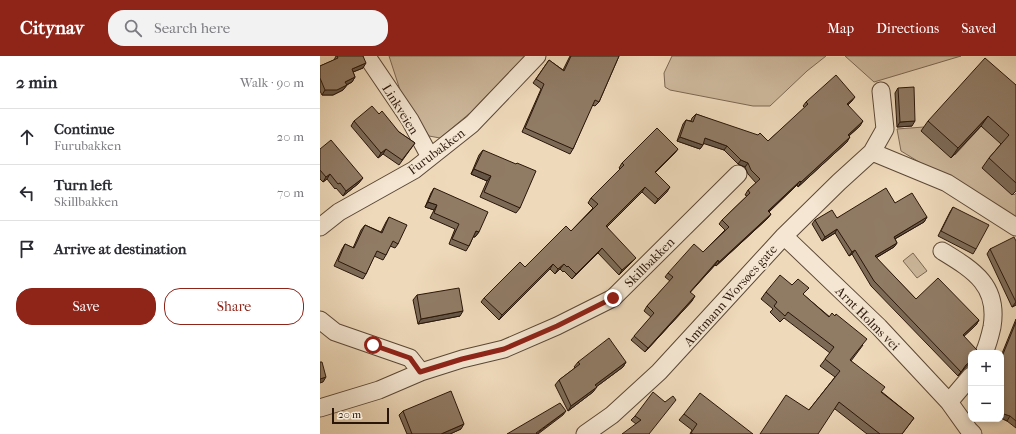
<!DOCTYPE html>
<html lang="en">
<head>
<meta charset="utf-8">
<style>
	:root { --surface:#fff; --page:#f2f2f3; --text:#2b2b33; --muted:#7c7c81; --line:#e1e1e2; --accent:#8f2418 }
	body { margin:0; font-family:"IM FELL French Canon",serif; background:var(--page); color:var(--text) }
	.controls { position:absolute; right:12px; bottom:12px; display:grid; overflow:hidden; border-radius:8px; box-shadow:0 2px 6px #0003 }
	.controls button { width:36px; height:36px; display:grid; place-items:center; padding:0; border:0; border-bottom:1px solid var(--line); background:var(--surface); color:var(--text); font:20px sans-serif }
	.scale { position:absolute; left:12px; bottom:10px; width:57px; box-sizing:border-box; padding-left:4px; border:2px solid #2a1609; border-top:0; font-size:11px; line-height:14px; white-space:nowrap; color:#2a1609; -webkit-text-stroke:3px #f4e6d2; paint-order:stroke }
	.stop { position:absolute; width:12px; height:12px; margin:-9px; border:3px solid #8f2418; border-radius:50%; background:#fff }
	.stop.end { background:#8f2418; border-color:#fff; box-shadow:0 1px 4px #0008 }
	.list { margin:0; padding:0; list-style:none }
	h2 { display:flex; justify-content:space-between; align-items:center; height:52px; margin:0; padding:0 16px; font-size:17px }
	h2 small { font-size:13px; font-weight:400; color:var(--muted) }
	.list li { display:grid; grid-template-columns:26px 1fr auto; gap:12px; align-items:center; box-sizing:border-box; height:56px; padding:0 16px; border-top:1px solid var(--line) }
	.list b { display:block; font-size:15px; white-space:nowrap }
	.list p { margin:0; font-size:13px; white-space:nowrap; color:var(--muted) }
	.list em { font-size:13px; font-style:normal; color:var(--muted) }
	.actions { display:flex; gap:8px; padding:12px 16px }
	.actions a { flex:1; padding:9px 0; border:1px solid var(--accent); border-radius:16px; text-align:center; font-size:14px; color:var(--accent) }
	.actions .main { background:var(--accent); color:#fff }
	.icon { flex:none; width:22px; height:22px; fill:none; stroke:currentColor; stroke-width:2; stroke-linecap:round; stroke-linejoin:round }
	.map { position:relative; flex:none; width:696px; height:378px; overflow:hidden }
	header { display:flex; align-items:center; gap:24px; box-sizing:border-box; height:56px; padding:0 20px; background:var(--accent); color:#fff }
	header strong { font-size:19px }
	nav { display:flex; gap:22px; margin-inline-start:auto; font-size:14px }
	.search { width:280px; height:36px; background:var(--page); display:flex; align-items:center; gap:10px; box-sizing:border-box; padding:0 14px; border-radius:16px; color:var(--muted); font-size:15px }
	main { display:flex }
	aside { flex:1; background:var(--surface) }
	.map>svg:first-child { display:block }
	.green { fill:#cdb89c; stroke:#7c6752 }
	.lines { fill:none; stroke-linecap:round; stroke-linejoin:round }
	.minor-casing { stroke:#5b4735; stroke-width:19 }
	.minor { stroke:#f4e6d2; stroke-width:17 }
	.wall { fill:#7c6a57; stroke:#2a1609 }
	.shaded-wall { fill:#655647; stroke:#2a1609 }
	.building { fill:#907b65; stroke:#2a1609 }
	.route { stroke:#8f2418; stroke-width:5 }
	.labels { text-anchor:middle; stroke-width:4; stroke-linejoin:round; paint-order:stroke }
	.street-label { font-size:13px; fill:#2a1609; stroke:#f4e6d2 }
</style>
</head>
<body>
<header>
<strong>Citynav</strong>
<div class="search"><svg class="icon" aria-label="search" viewBox="0 0 24 24"><circle cx="10" cy="10" r="6"/><path d="M15 15l6 6"/></svg>Search here</div>
<nav><a>Map</a><a>Directions</a><a>Saved</a></nav>
</header>
<main>
<aside>
<h2>2 min<small>Walk · 90 m</small></h2>
<ul class="list">
<li><svg class="icon" aria-label="ahead" viewBox="0 0 24 24"><path d="M12 20V5M6 11l6-6 6 6"/></svg><div><b>Continue</b><p>Furubakken</p></div><em>20 m</em></li>
<li><svg class="icon" aria-label="left" viewBox="0 0 24 24"><path d="M17 20v-9H6M10 6l-5 5 5 5"/></svg><div><b>Turn left</b><p>Skillbakken</p></div><em>70 m</em></li>
<li><svg class="icon" aria-label="arrive" viewBox="0 0 24 24"><path d="M6 21V4h12l-3 4 3 4H6"/></svg><div><b>Arrive at destination</b></div></li>
</ul>
<div class="actions"><a class="main">Save</a><a>Share</a></div>
</aside>
<div class="map">
<svg width="696" height="378" viewBox="0 0 696 378">
	<rect width="100%" height="100%" fill="#eed9ba"/>
	<filter id="stains"><feTurbulence type="fractalNoise" baseFrequency=".005" numOctaves="4"/><feColorMatrix values="0 0 0 0 .2 0 0 0 0 .09 0 0 0 0 .02 0 0 0 .5 -.17"/></filter>
	<radialGradient id="worn" r=".72"><stop offset=".6" stop-color="#630" stop-opacity="0"/><stop offset="1" stop-color="#630" stop-opacity=".3"/></radialGradient>
	<path class="green" d="M69 0H205L150 57 120 82 109 80 81 37Z
		M352 0H506L487 15 450 50H433L350 34 345 31 344 17Z
		M525 0H641L554 26Z
		M666 65 688 85 665 111 694 139 696 137V165L581 95 577 73 604 71 635 99Z
		M593 197 607 215 597 222 583 205Z"/>
	<g class="lines">
		<defs>
			<path id="minor" d="M50 5 90 64 110 101
				M552 96 627 127 696 171
				M0 171 19 156 94 114 152 68 217 0
				M464 180 559 271 629 346 649 374 653 378
				M622 195C653 214 679 229 672 271 670 280 668 288 664 297
				M0 264 15 276 90 302 101 316
				M629 346 651 320
				M0 352 59 334 101 316 142 303 184 293 237 270 293 242 418 118
				M265 378 292 359 339 316 464 180 519 126 552 96 565 73 561 35"/>
		</defs>
		<use href="#minor" class="minor-casing"/>
		<use href="#minor" class="minor"/>
	</g>
	<path class="wall" d="M16 0H43V12L33 16 35 21 32 26 27 29 23 34 13 39H2L0 35V10L14 4Z
		M250 0H299L279 46 275 50 272 49 253 93 250 98 202 76 221 33 213 27 229 4 243 14Z
		M696 29V135L692 139 662 112 669 102 681 88 661 70 631 102 601 75 608 65Z
		M578 32 592 70 577 71 575 37Z
		M532 45 528 49 540 70 529 80 527 86 478 131 477 129 449 156 451 158 448 162 396 210 395 209 370 236 372 245 325 296 311 284 331 261 324 255 327 250 350 225 345 221 348 217 383 196 405 174 399 168 402 164 427 140 425 139 428 134 436 127 428 118 425 111 418 108 404 94 384 87 380 93 357 85 363 68 366 64 371 65 372 62 376 58 448 85 485 52 483 50 486 46Z
		M59 58 79 76 95 87 79 109 63 98 58 102 31 70 34 65Z
		M0 93 39 127 23 140 16 132 15 133 7 123 3 126 0 123Z
		M358 93 354 98 335 117 347 136 335 148 322 136 287 171 312 206 299 219 278 197 252 223 244 215 243 216 240 213 235 218 230 213 179 264 161 246 164 242 205 211 251 175 273 152 268 147 271 142 300 113 299 112 302 107Z
		M163 94 200 152 196 157 160 141 167 125 151 118 159 99Z
		M114 132 159 176 155 181H153L149 190 146 195 129 188 135 173 110 162 114 154 105 151 111 137Z
		M575 147 607 161 604 166 575 183 577 187 574 191 556 202 596 243 659 264 656 269 644 280 643 314 638 320 551 230 532 198 529 200 515 177 502 185 492 168 495 164 517 162Z
		M633 151 656 193 653 198 618 180 630 156Z
		M69 161 78 188 75 192 70 190 66 199 63 204 54 200 46 218 43 223 14 210 22 193 25 188 33 192 41 174 45 169 61 176 66 166Z
		M696 185V249L692 251 667 198 670 193Z
		M472 229 543 289 531 305 562 336 594 362 582 378H547L515 353 489 354 515 321 500 310 510 297 464 262 460 266 450 256 453 253 441 243 446 236Z
		M97 239 140 260 98 268 93 244Z
		M696 263V372L687 365 681 362V300Z
		M258 306H306L303 311 276 331 273 336 248 355 235 329 239 324 255 312 254 311Z
		M345 346 316 368 311 364 315 360Z
		M83 355 141 373 130 378H87L79 359Z
		M364 358 433 378H370L372 374 359 364Z"/>
	<path class="shaded-wall" d="M46 7 43 12 28 18 32 13Z
		M35 21 32 26 22 31 25 26Z
		M27 29 23 34 13 39H2L5 34Z
		M535 41 532 45 524 52 527 48Z
		M668 60 661 70 631 102 638 92Z
		M543 65 540 70 525 83 528 79Z
		M595 65 592 70 577 71 580 66Z
		M360 81 383 89 380 93 357 85Z
		M530 81 527 86 478 131 481 126Z
		M385 82 407 90 404 94 382 87Z
		M66 93 63 98 58 102 61 97Z
		M358 93 354 98 331 121 335 116Z
		M421 104 428 107 425 111 418 108Z
		M154 113 171 120 167 125 151 118Z
		M10 118 7 123 3 126 6 121Z
		M43 122 39 127 23 140 26 135Z
		M480 125 477 129 445 159 448 155Z
		M325 131 322 136 283 175 286 170Z
		M350 131 347 136 335 148 338 143Z
		M108 146 117 149 114 154 105 151Z
		M451 158 448 162 396 210 399 206Z
		M607 161 604 166 571 185 574 181Z
		M517 173 515 177 502 185 505 181Z
		M156 175 159 176 155 181 152 180Z
		M577 187 574 191 552 204 555 200Z
		M282 192 278 197 252 223 256 218Z
		M535 194 532 198 529 200 532 196Z
		M316 202 299 219 302 214Z
		M398 204 395 209 367 240 370 236Z
		M233 208 230 213 179 264 182 259Z
		M244 208 240 213 235 218 238 213Z
		M375 240 372 245 325 296 328 292Z
		M696 246V249L692 251Z
		M143 255 140 260 98 268 101 263Z
		M659 264 656 269 640 284 643 279Z
		M651 305V307L643 314 638 320 646 309Z
		M306 306 303 311 272 334 275 329Z
		M6 321 3 326 0 327V323Z
		M277 331 273 336 248 355 251 350Z
		M246 355 243 359 218 378H216Z
		M681 357 690 360 687 365 681 362Z
		M144 368 141 373 130 378H121Z"/>
	<path class="building" d="M17 0H43L46 7 32 13 35 21 25 26 27 29 17 34H5L0 22V10L18 2Z
		M251 0H299L279 46 275 44 253 93 205 72 224 28 216 23 229 4 244 15Z
		M665 2 696 29V127L669 102 689 79 668 60 638 92 608 65Z
		M516 19 535 41 527 48 543 65 528 79 530 81 481 126 480 125 448 155 451 158 399 206 398 204 370 236 375 240 328 292 314 280 334 257 327 250 353 221 348 217 374 188 383 196 409 171 402 164 430 137 428 134 440 123 431 114 428 107 421 104 407 90 385 82 383 89 360 81 366 64 373 66 376 58 438 79 440 77 448 85 488 48 486 46Z
		M594 31 595 65 580 66 578 32Z
		M52 50 59 58 62 55 79 76 95 87 82 104 66 93 61 97 34 65Z
		M337 72 358 93 335 116 350 131 338 143 325 131 286 170 316 202 302 214 282 192 256 218 248 210 247 211 244 208 238 213 233 208 182 259 164 242 200 206 205 211 246 170 251 175 278 148 271 142 304 109 302 107Z
		M11 84 43 122 26 135 20 127 18 128 10 118 6 121 0 114V93Z
		M163 94 196 108 197 107 216 115 200 152 164 136 171 120 154 113Z
		M114 132 168 156 159 176 156 175 149 190 132 183 139 168 114 157 117 149 108 146Z
		M566 132 575 147 592 137 607 161 574 181 577 187 555 200 596 243 618 222 659 264 643 279 657 294 658 297H651V305L646 309 641 316 554 225 535 194 532 196 517 173 505 181 495 164 512 154 517 162Z
		M633 151 669 169 656 193 621 175Z
		M69 161 87 169 78 188 73 185 66 199 57 195 46 218 18 205 25 188 34 192 45 169 62 177Z
		M694 181 696 185V246L670 193Z
		M460 219 472 229 478 223 489 232 483 238 509 261 512 257 515 260 516 258 547 283 530 304 565 331 561 336 594 362 582 378H560L519 346 498 378H440L466 339 489 354 520 315 505 303 514 291 468 256 465 260 454 250 457 246 446 236Z
		M139 232 143 255 101 263 97 239Z
		M696 266V365L690 360 681 357V303Z
		M289 282 306 306 275 329 277 331 251 350 239 324 260 308 258 306Z
		M0 306H2L6 321 0 323Z
		M131 335 144 368 121 378H92L83 355Z
		M333 336 345 346 353 340 356 344 329 378H302L321 364 315 360Z
		M380 337 433 378H373L371 377 377 368 364 358Z
		M240 347 246 355 216 377 217 378H187Z"/>
	<g class="lines">
		<path class="route" d="M53 289 90 302 100 316 142 303 184 293 237 270 293 242"/>
	</g>
	<g class="labels">
		<g class="street-label">
			<text transform="translate(81 53) rotate(58)" y="5">Linkveien</text>
			<text transform="translate(116 95) rotate(-37)" y="5">Furubakken</text>
			<text transform="translate(329 206) rotate(-45)" y="5">Skillbakken</text>
			<text transform="translate(410 239) rotate(-48)" y="5">Amtmann Worsøes gate</text>
			<text transform="translate(548 262) rotate(45)" y="5">Arnt Holms vei</text>
		</g>
	</g>
	<rect width="100%" height="100%" filter="url(#stains)"/>
	<rect width="100%" height="100%" fill="url(#worn)"/>
</svg>
<div class="controls">
<button>+</button>
<button>−</button>
</div>
<div class="scale">20 m</div>
<div class="stop" style="left:53px;top:289px"></div>
<div class="stop end" style="left:293px;top:242px"></div>
</div>
</main>
</body>
</html>
